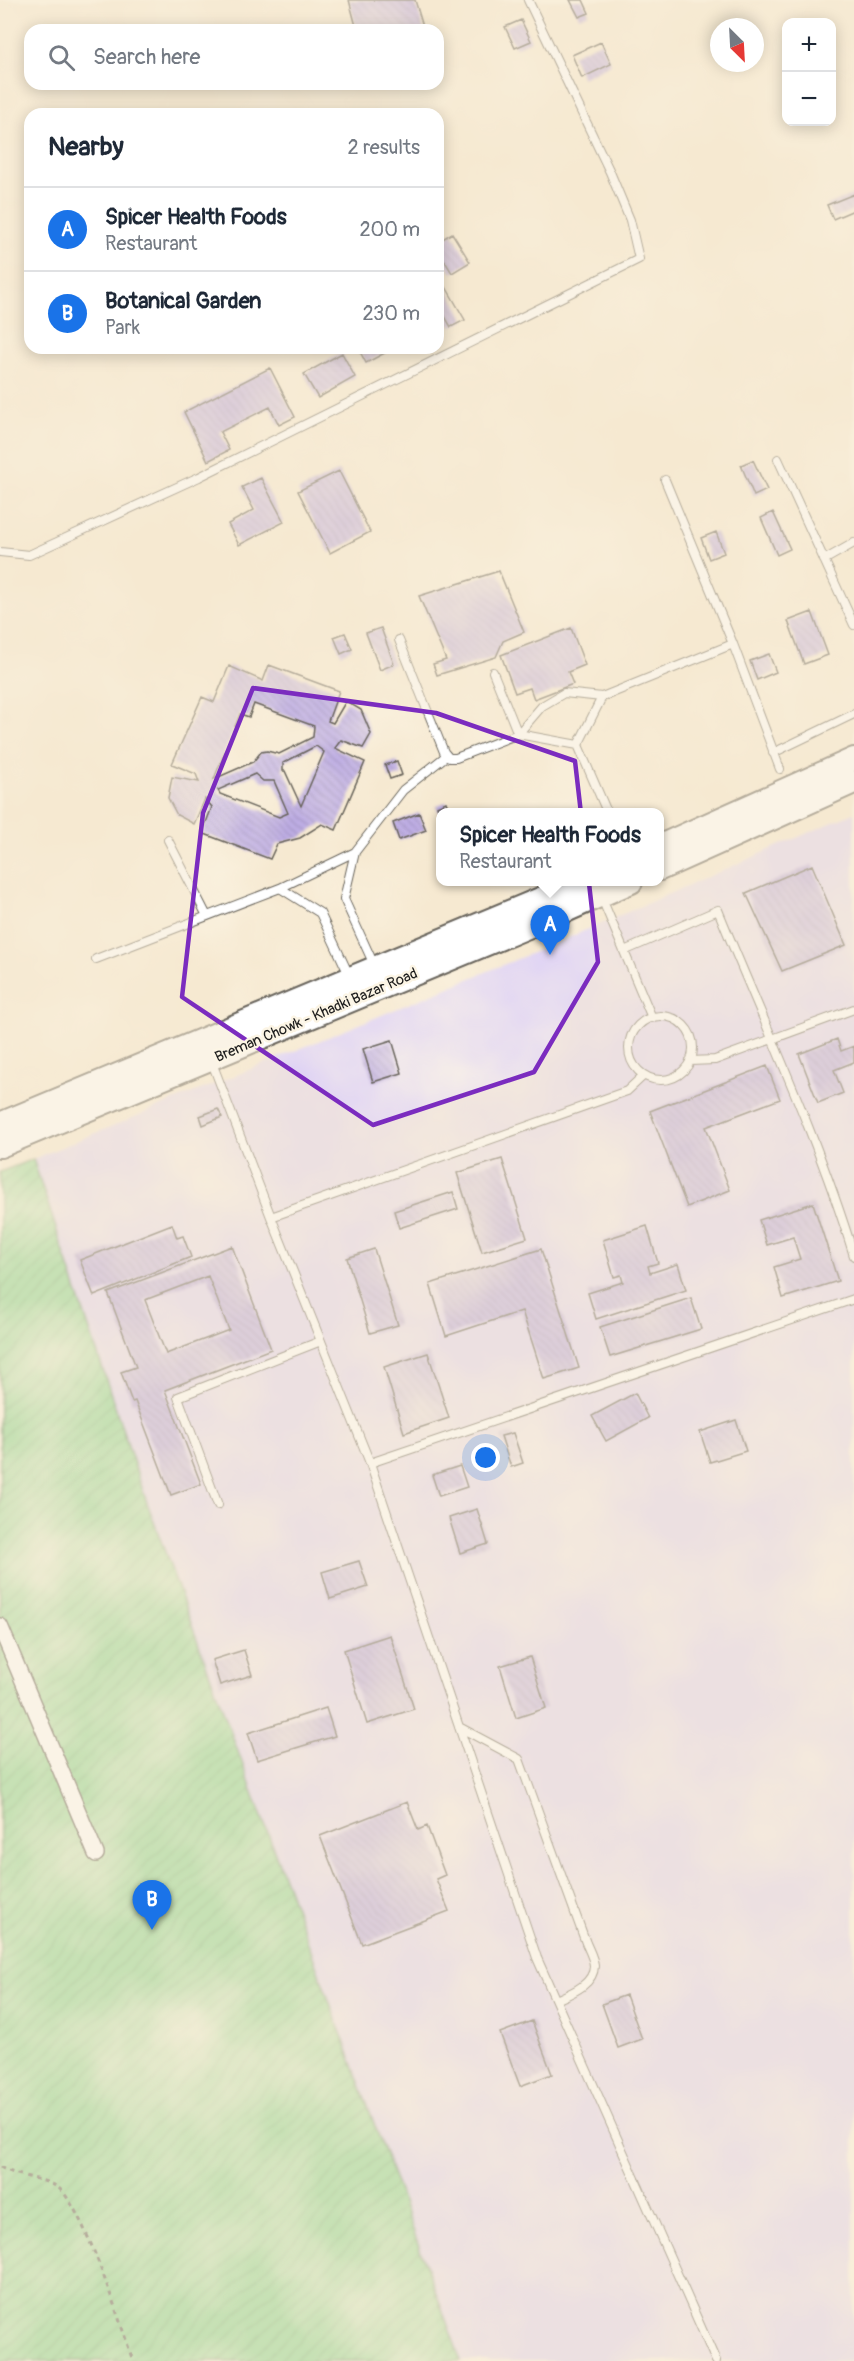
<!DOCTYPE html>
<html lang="en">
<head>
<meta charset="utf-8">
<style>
	:root { --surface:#fff; --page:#f2f2f3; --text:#1f2937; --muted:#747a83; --line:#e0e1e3; --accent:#1a73e8 }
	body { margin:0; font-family:Pangolin,sans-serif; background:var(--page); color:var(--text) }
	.controls { position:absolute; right:18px; top:18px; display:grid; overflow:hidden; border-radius:12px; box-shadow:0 3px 15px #0003 }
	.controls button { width:54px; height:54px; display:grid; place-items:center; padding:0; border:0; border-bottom:2px solid var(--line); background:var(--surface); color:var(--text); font:30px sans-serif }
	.compass { position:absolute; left:710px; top:18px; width:54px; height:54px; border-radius:50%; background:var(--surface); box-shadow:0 3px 15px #0003; rotate:156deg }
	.you { position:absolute; left:486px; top:1458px; width:21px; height:21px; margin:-15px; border:4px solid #fff; border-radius:50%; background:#1a73e8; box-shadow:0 0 0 9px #1a73e833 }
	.badge { display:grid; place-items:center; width:39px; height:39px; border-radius:50%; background:var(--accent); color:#fff; font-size:20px; font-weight:700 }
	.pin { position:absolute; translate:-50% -50px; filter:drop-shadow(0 2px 3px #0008) }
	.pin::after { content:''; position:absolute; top:32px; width:21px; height:18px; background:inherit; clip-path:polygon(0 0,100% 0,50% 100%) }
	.popup { position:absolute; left:436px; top:808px; width:228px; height:78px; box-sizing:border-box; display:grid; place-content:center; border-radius:12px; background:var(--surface); filter:drop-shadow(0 2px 4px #0005); font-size:20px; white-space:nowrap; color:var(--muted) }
	.popup b { font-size:22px; color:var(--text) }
	.popup::after { content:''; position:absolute; left:50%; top:100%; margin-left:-12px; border:12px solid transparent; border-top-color:var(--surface) }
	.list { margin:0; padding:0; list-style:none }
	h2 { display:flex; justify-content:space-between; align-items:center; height:78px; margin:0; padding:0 24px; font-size:26px }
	h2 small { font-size:20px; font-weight:400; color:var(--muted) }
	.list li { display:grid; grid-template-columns:39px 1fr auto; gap:18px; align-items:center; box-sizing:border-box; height:84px; padding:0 24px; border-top:2px solid var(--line) }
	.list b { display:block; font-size:22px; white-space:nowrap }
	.list p { margin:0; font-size:20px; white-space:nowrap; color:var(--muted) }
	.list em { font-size:20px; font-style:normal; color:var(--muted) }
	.icon { flex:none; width:33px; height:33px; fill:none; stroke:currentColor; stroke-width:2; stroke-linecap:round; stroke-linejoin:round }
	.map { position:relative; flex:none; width:854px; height:2361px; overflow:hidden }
	.search { position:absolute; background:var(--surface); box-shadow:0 3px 15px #0003; left:24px; top:24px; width:420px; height:66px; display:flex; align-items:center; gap:15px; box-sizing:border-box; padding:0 21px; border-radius:18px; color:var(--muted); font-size:22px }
	.panel { position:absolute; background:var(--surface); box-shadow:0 3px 15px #0003; left:24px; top:108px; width:420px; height:246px; border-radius:18px }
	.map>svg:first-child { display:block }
	.built { fill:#e0d4f4 }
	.garden { fill:url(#garden-furrows); stroke:#557a57; stroke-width:1.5 }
	.building { fill:url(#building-back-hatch); fill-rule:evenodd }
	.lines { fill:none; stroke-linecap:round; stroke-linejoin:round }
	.service-casing { stroke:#68645b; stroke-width:10 }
	.minor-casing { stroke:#68645b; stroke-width:18 }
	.primary-casing { stroke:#68645b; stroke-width:26 }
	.path { stroke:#68645b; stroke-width:3; stroke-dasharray:4.5 4.5; stroke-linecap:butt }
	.service { stroke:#fff; stroke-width:8 }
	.minor { stroke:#fff; stroke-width:15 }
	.primary { stroke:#fff; stroke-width:22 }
	.marked { fill:none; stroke:#7b2cbf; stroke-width:4.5; stroke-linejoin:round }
	.labels { text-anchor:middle; stroke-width:5; stroke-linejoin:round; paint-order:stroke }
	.street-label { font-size:15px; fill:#1c1c1c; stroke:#fcf5e5 }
</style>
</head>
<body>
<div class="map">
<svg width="854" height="2361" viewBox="0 0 854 2361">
	<defs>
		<pattern id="garden-furrows" width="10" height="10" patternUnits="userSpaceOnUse" patternTransform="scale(1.5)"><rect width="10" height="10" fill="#8ed792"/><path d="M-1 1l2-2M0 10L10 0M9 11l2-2" fill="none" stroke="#7ab87d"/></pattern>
		<pattern id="building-back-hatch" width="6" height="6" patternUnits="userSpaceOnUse" patternTransform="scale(1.5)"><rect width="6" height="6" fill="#beade4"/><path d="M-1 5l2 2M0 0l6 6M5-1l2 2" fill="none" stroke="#a394c3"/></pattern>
	</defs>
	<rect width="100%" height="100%" fill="#fcf5e5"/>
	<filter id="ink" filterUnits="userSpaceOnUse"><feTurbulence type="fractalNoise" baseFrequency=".0167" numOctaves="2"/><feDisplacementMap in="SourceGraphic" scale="12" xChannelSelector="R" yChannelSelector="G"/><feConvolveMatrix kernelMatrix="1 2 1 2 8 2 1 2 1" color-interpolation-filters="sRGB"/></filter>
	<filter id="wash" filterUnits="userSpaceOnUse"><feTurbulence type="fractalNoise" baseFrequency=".008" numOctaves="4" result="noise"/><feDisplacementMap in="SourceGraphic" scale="24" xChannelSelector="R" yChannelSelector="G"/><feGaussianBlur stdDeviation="1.35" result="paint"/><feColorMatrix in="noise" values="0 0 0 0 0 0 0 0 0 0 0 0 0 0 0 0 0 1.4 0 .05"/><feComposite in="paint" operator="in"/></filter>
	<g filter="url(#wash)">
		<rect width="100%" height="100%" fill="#f6e9d1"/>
		<path class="built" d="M854 813V2361H461L146 1500 33 1159 561 941Z"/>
		<path class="garden" d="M33 1159 146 1500 461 2361H0V1172Z"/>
		<g id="blocks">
			<path class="building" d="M349 0H415L424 30H357Z
				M570 0H583L589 13 579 17Z
				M521 20 531 41 515 48 505 27Z
				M601 42 611 64 582 78 572 55Z
				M854 194V210L833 219 827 205Z
				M452 233 470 262 452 273 438 250V242Z
				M446 287 465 320 451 327 438 304V291Z
				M358 348H394L366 363Z
				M342 353 355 377 318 398 304 374Z
				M270 368 295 417 279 425 270 407 220 432 229 450 208 461 184 412Z
				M753 460 767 490 754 496 741 465Z
				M339 471 370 532 330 553 298 491Z
				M261 478 284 522 239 545 228 524 254 510 242 487Z
				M773 512 790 549 777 555 761 518Z
				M716 532 724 553 709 559 701 538Z
				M499 571 524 632 503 641 496 657 437 675 433 664 446 660 419 596Z
				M812 612 828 655 804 664 788 621Z
				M381 628 394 664 380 670 366 633Z
				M571 628 585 665 568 672 573 684 534 699 530 688 515 693 501 655Z
				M345 633 352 649 341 654 334 637Z
				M769 654 776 672 757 680 750 661Z
				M269 665 339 691 328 721 333 723 346 701 361 710 371 734 363 748 341 740 335 748 365 762 336 830 322 824 300 838 277 844 270 859 202 833 212 807 205 799 194 824 177 815 168 798 172 777 199 782 196 774 172 764 202 697 214 702 229 666 263 681ZM254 704 314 726 313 737 279 754 267 751 261 752 253 762 214 779 240 714 249 717ZM316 746 324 752 301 806 285 771H283V763ZM255 774 263 781H274L288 813 279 817 220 794 218 790Z
				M397 761 402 775 390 779 385 765Z
				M446 802 450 812H439L437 806Z
				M419 813 426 830 399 840 393 823Z
				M812 865 846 945 782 971 746 893Z
				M837 1039 841 1051 854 1046V1062L834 1070 843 1093 818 1103 799 1054Z
				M392 1040 402 1073 373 1082 363 1049Z
				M767 1066 780 1099 706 1127 730 1190 687 1207 650 1111Z
				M218 1109 222 1117 203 1125 200 1116Z
				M502 1159 527 1238 482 1252 457 1173Z
				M453 1192 458 1209 399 1228 394 1211Z
				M813 1203 838 1281 783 1298 774 1267 800 1259 793 1237 767 1245 759 1220Z
				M172 1224 177 1238 183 1236 191 1257 94 1296 80 1260Z
				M647 1226 658 1263 648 1266 650 1273 678 1264 686 1290 596 1319 588 1293 623 1282 621 1275 614 1277 603 1240Z
				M232 1246 271 1349 165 1390 201 1484 171 1495 135 1401 132 1402 121 1372 136 1367 108 1293ZM208 1276 229 1330 166 1354 145 1300Z
				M374 1249 398 1325 370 1333 347 1258Z
				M541 1249 579 1368 544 1379 522 1311 446 1336 430 1284Z
				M691 1298 701 1329 610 1357 600 1327Z
				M428 1353 449 1418 404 1433 384 1367Z
				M635 1393 648 1418 606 1441 592 1416Z
				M736 1420 746 1451 710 1462 700 1432Z
				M513 1433 523 1463 511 1467 501 1436Z
				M460 1466 467 1487 439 1496 432 1475Z
				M477 1509 488 1544 460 1553 449 1518Z
				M359 1561 368 1587 330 1599 322 1572Z
				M390 1635 414 1709 367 1724 344 1650Z
				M244 1650 252 1675 220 1685 212 1660Z
				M530 1657 546 1708 516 1718 500 1666Z
				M326 1708 335 1736 257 1760 248 1733Z
				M407 1802 418 1830 427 1826 445 1875 436 1879 449 1911 362 1944 320 1836Z
				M626 1995 642 2039 618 2048 602 2004Z
				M532 2021 552 2074 520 2086 500 2033Z"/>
		</g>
	</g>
	<g filter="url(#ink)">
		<use href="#blocks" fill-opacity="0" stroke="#68645b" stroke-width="1.5"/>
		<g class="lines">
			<defs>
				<path id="service" d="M778 459 854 625
					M665 480 733 644 780 769
					M0 552 29 555 199 477 639 259 630 220 610 172 528 0
					M824 560 854 543
					M399 640 444 752 449 758H456L518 734 578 745
					M493 672 518 734 542 706 564 693 602 697
					M773 753 854 714
					M607 812 578 745 602 697 733 644
					M168 840 207 916
					M595 882 652 1018
					M624 951 718 910C765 1025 818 1138 854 1256
					M96 959 280 888
					M375 967 344 899 355 852 403 790 446 756
					M350 977 320 913 280 888 355 852
					M629 1048a32 32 0 1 1 64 0a32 32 0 1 1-64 0Z
					M211 1060 271 1217 370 1463 537 1958 716 2361
					M690 1061 715 1060 854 1009
					M271 1217 627 1091 644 1075
					M370 1463 854 1299
					M218 1505 178 1397 321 1341
					M459 1727 519 1759 586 1943C589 1950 594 1959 594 1966 594 1985 569 1994 556 2000"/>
				<path id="minor" d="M0 1626 96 1854"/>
				<path id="primary" d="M660 846 854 759
					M660 869 854 782
					M0 1124 581 882
					M0 1146 554 916 631 882"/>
			</defs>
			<use href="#service" class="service-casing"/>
			<use href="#minor" class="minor-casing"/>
			<use href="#primary" class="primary-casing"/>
			<path class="path" d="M0 2167C17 2177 39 2177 56 2186 82 2201 122 2328 133 2361"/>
			<use href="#service" class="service"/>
			<use href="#minor" class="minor"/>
			<use href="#primary" class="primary"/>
		</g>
	</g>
	<path d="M0 0H854V2361H0ZM253 688 436 713 575 761 598 962 534 1072 373 1125 182 997 203 813Z" fill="#f6e9d1" fill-opacity=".55" fill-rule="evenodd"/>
	<path class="marked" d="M253 688 436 713 575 761 598 962 534 1072 373 1125 182 997 203 813Z"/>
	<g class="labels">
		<g class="street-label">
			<text transform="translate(316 1015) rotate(-23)" y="5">Breman Chowk - Khadki Bazar Road</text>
		</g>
	</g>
</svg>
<div class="controls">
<button>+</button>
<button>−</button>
</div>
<svg class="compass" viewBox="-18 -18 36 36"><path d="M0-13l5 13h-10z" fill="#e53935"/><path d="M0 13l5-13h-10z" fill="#747a83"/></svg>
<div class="you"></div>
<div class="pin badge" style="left:550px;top:955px">A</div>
<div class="popup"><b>Spicer Health Foods</b>Restaurant</div>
<div class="pin badge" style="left:152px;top:1930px">B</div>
<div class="search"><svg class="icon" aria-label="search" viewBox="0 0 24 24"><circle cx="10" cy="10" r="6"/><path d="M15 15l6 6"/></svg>Search here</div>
<section class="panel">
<h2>Nearby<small>2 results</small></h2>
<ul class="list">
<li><span class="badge">A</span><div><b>Spicer Health Foods</b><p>Restaurant</p></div><em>200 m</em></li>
<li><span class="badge">B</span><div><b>Botanical Garden</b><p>Park</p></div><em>230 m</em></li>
</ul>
</section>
</div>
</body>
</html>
